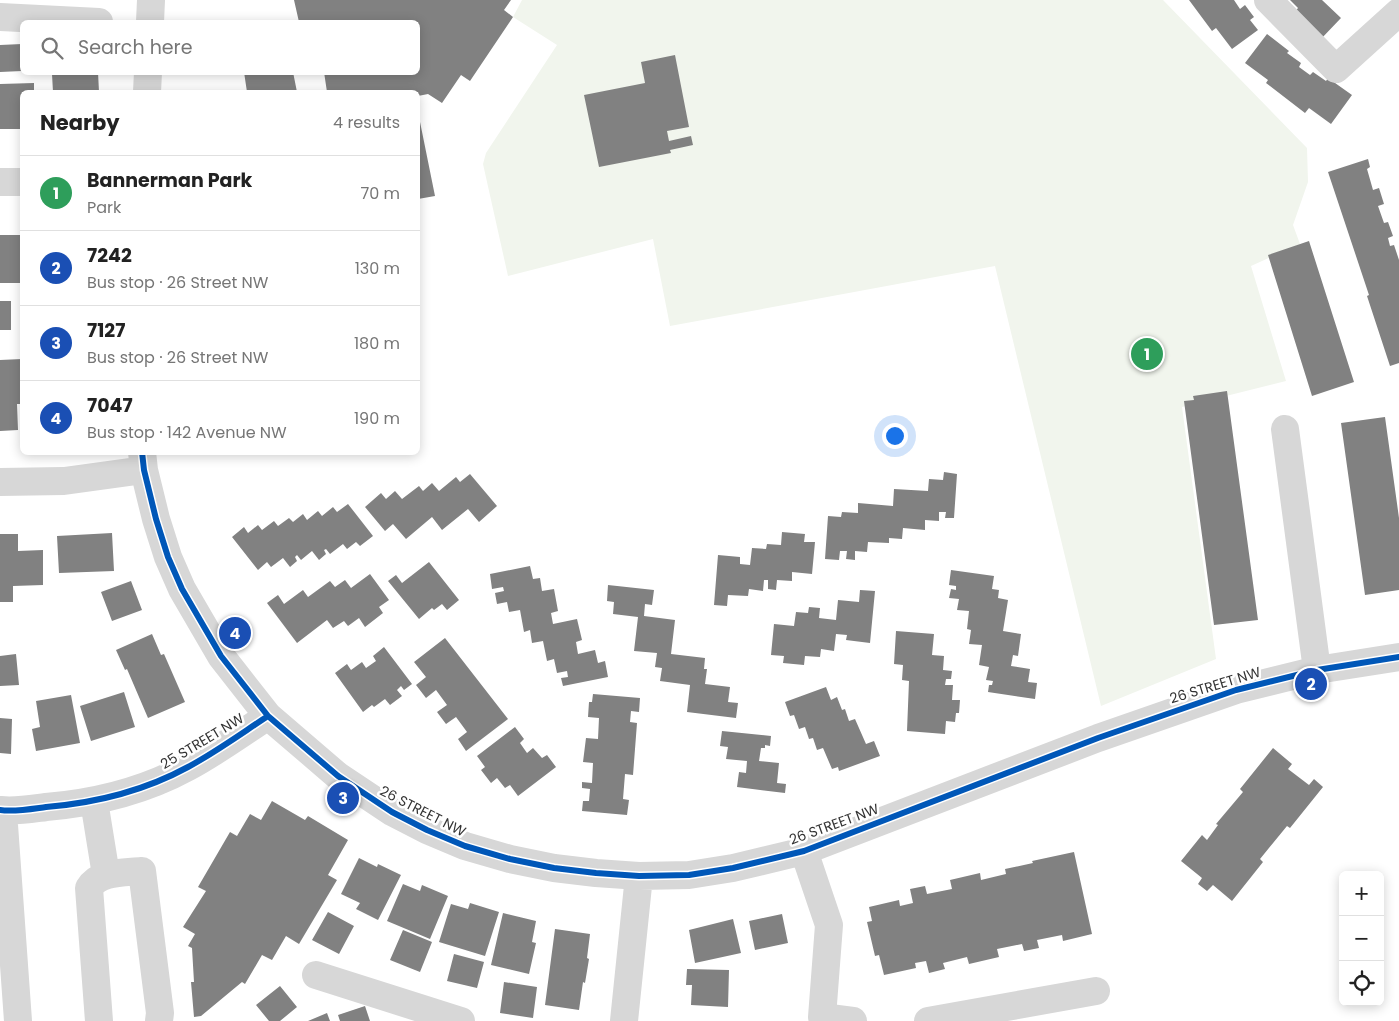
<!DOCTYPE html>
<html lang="en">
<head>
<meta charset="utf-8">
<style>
	:root { --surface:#fff; --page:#f2f2f2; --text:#222; --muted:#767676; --line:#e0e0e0; --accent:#d93025 }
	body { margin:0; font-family:Poppins,sans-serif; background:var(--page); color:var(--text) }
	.controls { position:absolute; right:15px; bottom:15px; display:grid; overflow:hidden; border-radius:8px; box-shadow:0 2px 12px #0003 }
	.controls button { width:45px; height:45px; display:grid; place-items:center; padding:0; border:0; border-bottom:1px solid var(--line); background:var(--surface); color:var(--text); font:25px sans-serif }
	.you { position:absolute; left:894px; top:435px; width:18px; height:18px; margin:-12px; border:4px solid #fff; border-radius:50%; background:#1a73e8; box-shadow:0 0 0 8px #1a73e833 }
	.badge { display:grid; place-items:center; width:32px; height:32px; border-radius:50%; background:var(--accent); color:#fff; font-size:16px; font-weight:700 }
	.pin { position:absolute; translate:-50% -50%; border:2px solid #fff; box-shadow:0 1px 5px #0006 }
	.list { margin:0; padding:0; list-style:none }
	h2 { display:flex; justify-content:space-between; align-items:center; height:65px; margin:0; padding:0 20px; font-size:21px }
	h2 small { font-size:16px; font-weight:400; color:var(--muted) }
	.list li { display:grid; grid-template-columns:32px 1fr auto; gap:15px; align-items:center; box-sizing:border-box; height:75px; padding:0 20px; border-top:1px solid var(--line) }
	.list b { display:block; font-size:19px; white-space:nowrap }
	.list p { margin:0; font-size:16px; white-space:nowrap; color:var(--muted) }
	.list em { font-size:16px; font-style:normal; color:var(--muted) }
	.icon { flex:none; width:28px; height:28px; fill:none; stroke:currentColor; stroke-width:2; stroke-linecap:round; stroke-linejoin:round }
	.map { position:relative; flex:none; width:1399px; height:1021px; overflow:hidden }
	.search { position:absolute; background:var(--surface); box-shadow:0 2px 12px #0003; left:20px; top:20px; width:400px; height:55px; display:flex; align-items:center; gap:12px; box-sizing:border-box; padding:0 18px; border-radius:8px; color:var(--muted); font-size:19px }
	.panel { position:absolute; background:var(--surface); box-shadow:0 2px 12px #0003; left:20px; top:90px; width:400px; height:365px; border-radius:8px }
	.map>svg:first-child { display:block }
	.green { fill:#f1f5ed }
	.building { fill:#818181 }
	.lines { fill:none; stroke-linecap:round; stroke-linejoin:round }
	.minor { stroke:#d7d7d7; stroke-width:28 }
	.cycleway-casing { stroke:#fff; stroke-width:9 }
	.cycleway { stroke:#0057b8; stroke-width:6 }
	.labels { text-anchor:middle; stroke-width:5; stroke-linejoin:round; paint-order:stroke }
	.street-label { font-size:14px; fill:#333; stroke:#fff }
</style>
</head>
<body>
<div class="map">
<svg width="1399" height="1021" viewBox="0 0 1399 1021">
	<rect width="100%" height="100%" fill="#fff"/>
	<path class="green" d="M522 0H1163L1307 148 1308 182 1293 225 1300 244 1251 266 1286 381 1182 407 1216 659 1101 706 995 266 670 326 653 239 508 276 483 164 486 153 557 45 513 17Z"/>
	<path class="building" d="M294 0H511L504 10 513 17 470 81 461 75 442 103 428 94 418 96V92H327L324 72H418V22H299Z
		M1189 0H1234L1240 9 1245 5 1254 17 1250 20 1258 30 1232 49 1216 28 1212 31Z
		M1290 0H1322L1341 18 1320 40 1294 13 1298 8Z
		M1267 34 1289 51 1287 53 1301 63 1299 67 1310 75 1313 72 1326 81 1328 78 1352 95 1331 124 1309 108 1305 113 1266 83 1268 80 1245 63Z
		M22 44V71L0 72V45Z
		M675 55 689 127 667 131 669 141 691 136 693 145 670 150 671 153 599 167 584 95 645 83 641 62Z
		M98 72 99 92H53L52 74Z
		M244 72H293L297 92H247Z
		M34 83V92H22V129H0V84Z
		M418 112 435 196 418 199Z
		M1368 159 1370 167 1367 169 1373 190 1379 188 1384 204 1378 206 1384 223 1388 222 1393 236 1388 238 1390 246 1394 245 1399 260V363L1390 366 1367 296 1369 295 1328 172Z
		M0 235H22V283H0Z
		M1309 241 1354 382 1312 396 1268 255Z
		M0 301H11V330H0Z
		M22 359V404H17L18 430 0 431V360Z
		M1227 391 1258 620 1214 625 1184 401 1194 400 1193 396Z
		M1385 417 1399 518V590L1365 595 1341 423Z
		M944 472 957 474 954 518H945L946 512H939V521L925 520V530L903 528 902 539 889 538V543L868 542 867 552 855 551V560L846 559 847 551H840L839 560 825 559 828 516 841 517 842 512 858 513V503L893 506 894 489 928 491 929 479 943 480Z
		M470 474 497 506 479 522 468 509 442 530 432 517 406 539 393 524 385 531 365 507 381 493 386 499 395 491 402 499 419 486 423 491 432 483 439 491 456 477 460 482Z
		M348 504 373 536 360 546 356 542 347 549 343 544 330 554 326 549 324 550 326 554 319 560 312 551 301 560 297 555 295 557 297 561 290 567 283 558 271 567 267 562 258 570 232 537 244 527 248 533 258 525 262 530 274 521 278 526 289 518 293 522 303 514 307 520 318 511 322 516 333 507 337 512Z
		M782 532 805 534 804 542H815L812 574 792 572V581L777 580 776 590 768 589V580H764L763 591 749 589 748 596 728 595 727 606 714 605 718 555 740 557V564L750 565 752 548 766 549 767 544 781 545Z
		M112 533 114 571 59 573 57 536Z
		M0 534H18V551L43 550V585L13 586V602H0Z
		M429 562 459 600 447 610 442 604 434 610 432 608 419 619 388 581 396 575 402 583Z
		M530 566 533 579 540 578 542 591 554 589 558 611 551 613 553 624 577 619 582 640 576 642 578 654 595 650 598 663 605 661 608 677 563 686 561 678 568 677 567 671 557 673 554 659 547 661 543 641 532 643 530 630 524 632 520 610 509 612 507 602 497 604 495 593 504 591 503 587 492 589 490 574Z
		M951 570 994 576 992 589 999 590 998 598 1008 600 1003 631 1021 634 1018 656 1013 655 1011 666 1030 669 1028 682 1037 683 1035 699 988 692 989 685H992L993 681 986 680 989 667 979 665 982 645 969 644 971 630 967 629 969 611 957 610 959 599 949 598 951 589 956 590V586L949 585Z
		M370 574 389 600 379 607 383 613 365 627 359 618 348 626 344 621 333 628 327 620 297 643 267 603 278 595 284 604 303 590 308 597 330 581 335 587 345 580 351 588Z
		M131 581 142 610 112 621 101 592Z
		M608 585 654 590 652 605 645 604 644 616 675 620 671 654 705 658 704 669H707L705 684 730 687 728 702 738 703 736 718 687 712 690 685 660 681 662 668 655 667 657 653 634 651 638 617 613 614 614 602 607 601Z
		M860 590 875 591 870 643 846 640 847 635 836 634 834 651 821 649 820 657 805 656 804 665 783 663 784 656 771 655 774 624 794 626 796 612 808 613 809 607 820 608 819 618 836 620 838 600 859 602Z
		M896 631 934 634 932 655 944 656 943 670 952 671 951 679H946L945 685H953L952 700H960L959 713H956L955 722 946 721 945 734 907 731 909 681 902 680 903 665 894 664Z
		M152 634 161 655 164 654 185 702 148 718 127 669 125 670 116 650Z
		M445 638 508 719 466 751 458 739 467 732 456 717 446 724 437 712 447 705 436 690 426 698 416 685 426 677 414 662Z
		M384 647 412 684 404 690 401 686 397 690 402 696 390 705 385 699 374 707 372 705 363 712 335 673 347 664 351 670 362 662 366 668 376 661 373 656Z
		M16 654 19 685 0 686V656Z
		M826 687 831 700 837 697 842 710 845 709 849 721 855 719 866 744 874 741 880 756 839 771 838 767 832 769 823 748 817 750 813 738 809 739 805 727 799 729 794 715 790 716 785 702Z
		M124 692 135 727 91 741 80 706Z
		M593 694 640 698 639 712 631 711 630 722 637 723 633 775 625 774 623 799 629 800 627 815 582 811 583 801H589L590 789 582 788V782L592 783 593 763 583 762 586 738 598 739 599 718 588 717 589 702H592Z
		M71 695 80 743 36 751 32 729 40 727 36 701Z
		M0 718 12 719 11 754 0 753Z
		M515 727 524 739 520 743 527 753 533 748 542 758 547 755 556 767 518 796 510 785 505 788 497 778 491 783 481 770 485 767 477 756Z
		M722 731 771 736 770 746 765 745V748H761L759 761 779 763 777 783 786 784 785 793 737 787 739 772 746 773 747 761 726 759 728 747 720 746Z
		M1273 748 1292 764 1288 769 1309 785 1314 779 1323 787 1290 828 1287 826 1260 859 1263 862 1232 901 1213 885 1207 891 1198 884 1202 878 1181 861 1202 835 1207 840 1218 825 1216 824 1243 792 1240 789Z
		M272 801 305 820 308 816 348 840 328 875 337 880 299 944 286 936 272 960 262 955 245 984 242 982 201 1016 194 1017 191 982H194L192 948 188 946 195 934 183 927 206 891 198 887 230 832 237 836 250 814 261 820Z
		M1074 852 1092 934 1063 941 1062 935 1037 940 1039 948 1024 951 1022 944 997 949 999 957 969 964 967 957 943 963 945 969 929 973 926 961 915 963 916 968 884 975 879 955 875 956 867 922 872 921 869 907 899 900 900 906 913 903 910 889 925 886 927 894 952 889 950 880 980 873 981 880 1006 874 1005 869 1033 863 1032 861Z
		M359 858 377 867 378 864 401 875 378 920 356 909 360 903 341 894Z
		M403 884 420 891 422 885 448 896 430 939 387 921Z
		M470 903 499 912 485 956 439 942 451 904 468 909Z
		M328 912 354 926 339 954 312 940Z
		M503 913 536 921 532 942 536 943 529 974 491 965Z
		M782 914 788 943 755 950 749 921Z
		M733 919 741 953 695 963 689 930Z
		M555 929 590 934 587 958 589 959 585 983 583 982 579 1010 545 1005Z
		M403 930 432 942 420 972 390 960Z
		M454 954 484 962 477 988 447 981Z
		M687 969 729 970 728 1007 691 1005 692 985H686Z
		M504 982 537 987 533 1018 500 1013Z
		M280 986 297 1007 280 1021H269L256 1005Z
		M365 1006 370 1021H340L338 1015Z
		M327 1013 330 1021H308Z"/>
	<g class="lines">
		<path class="minor" d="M1268 0 1336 69 1399 12
			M0 17 99 22
			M150 22 151 0
			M147 92 148 72
			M0 182H22
			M1285 429 1317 670
			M142 452 144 470 156 519 168 557 182 589 221 656 268 716 338 776 392 812 427 830 465 846 510 859 554 868 596 873 639 876 689 875 733 868 804 851 1098 738 1236 690 1317 670 1399 657
			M0 482 64 481 144 470
			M94 801 106 875
			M0 810C15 812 31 809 46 807 95 803 144 791 188 767 216 752 242 733 268 716
			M3 811 18 1021
			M804 851 829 925 822 1017 853 1021
			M316 975 461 1021
			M99 1021 89 888C99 871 124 873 142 871L160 1013 159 1021
			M624 1021 639 876
			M928 1021 1096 991"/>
		<defs>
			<path id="cycleway" d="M142 452 144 470 156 519 168 557 182 589 221 656 268 716 338 776 392 812 427 830 465 846 510 859 554 868 596 873 639 876 689 875 733 868 804 851 1098 738 1236 690 1317 670 1399 657
				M0 810C15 812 31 809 46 807 95 803 144 791 188 767 216 752 242 733 268 716"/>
		</defs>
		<use href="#cycleway" class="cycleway-casing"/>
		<use href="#cycleway" class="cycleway"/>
	</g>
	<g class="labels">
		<g class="street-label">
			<text transform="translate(1215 685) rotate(-17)" y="5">26 STREET NW</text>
			<text transform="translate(202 741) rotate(-31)" y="5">25 STREET NW</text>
			<text transform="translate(423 811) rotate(27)" y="5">26 STREET NW</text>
			<text transform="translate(834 824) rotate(-20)" y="5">26 STREET NW</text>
		</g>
	</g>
</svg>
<div class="controls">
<button>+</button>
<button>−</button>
<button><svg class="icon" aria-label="locate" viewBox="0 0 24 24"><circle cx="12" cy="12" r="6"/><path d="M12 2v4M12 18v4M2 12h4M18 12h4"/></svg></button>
</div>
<div class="you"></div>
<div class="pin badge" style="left:1147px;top:354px;background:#2e9e5b">1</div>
<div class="pin badge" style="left:1311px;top:684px;background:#1a4fb4">2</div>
<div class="pin badge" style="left:343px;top:798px;background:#1a4fb4">3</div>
<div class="pin badge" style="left:235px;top:633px;background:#1a4fb4">4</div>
<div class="search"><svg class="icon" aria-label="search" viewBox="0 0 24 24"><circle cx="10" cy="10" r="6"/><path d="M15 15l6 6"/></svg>Search here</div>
<section class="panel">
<h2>Nearby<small>4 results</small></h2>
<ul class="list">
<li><span class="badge" style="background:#2e9e5b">1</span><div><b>Bannerman Park</b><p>Park</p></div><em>70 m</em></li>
<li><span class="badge" style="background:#1a4fb4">2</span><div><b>7242</b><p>Bus stop · 26 Street NW</p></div><em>130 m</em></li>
<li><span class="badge" style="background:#1a4fb4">3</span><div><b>7127</b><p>Bus stop · 26 Street NW</p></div><em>180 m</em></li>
<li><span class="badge" style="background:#1a4fb4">4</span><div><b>7047</b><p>Bus stop · 142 Avenue NW</p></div><em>190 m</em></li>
</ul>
</section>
</div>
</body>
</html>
